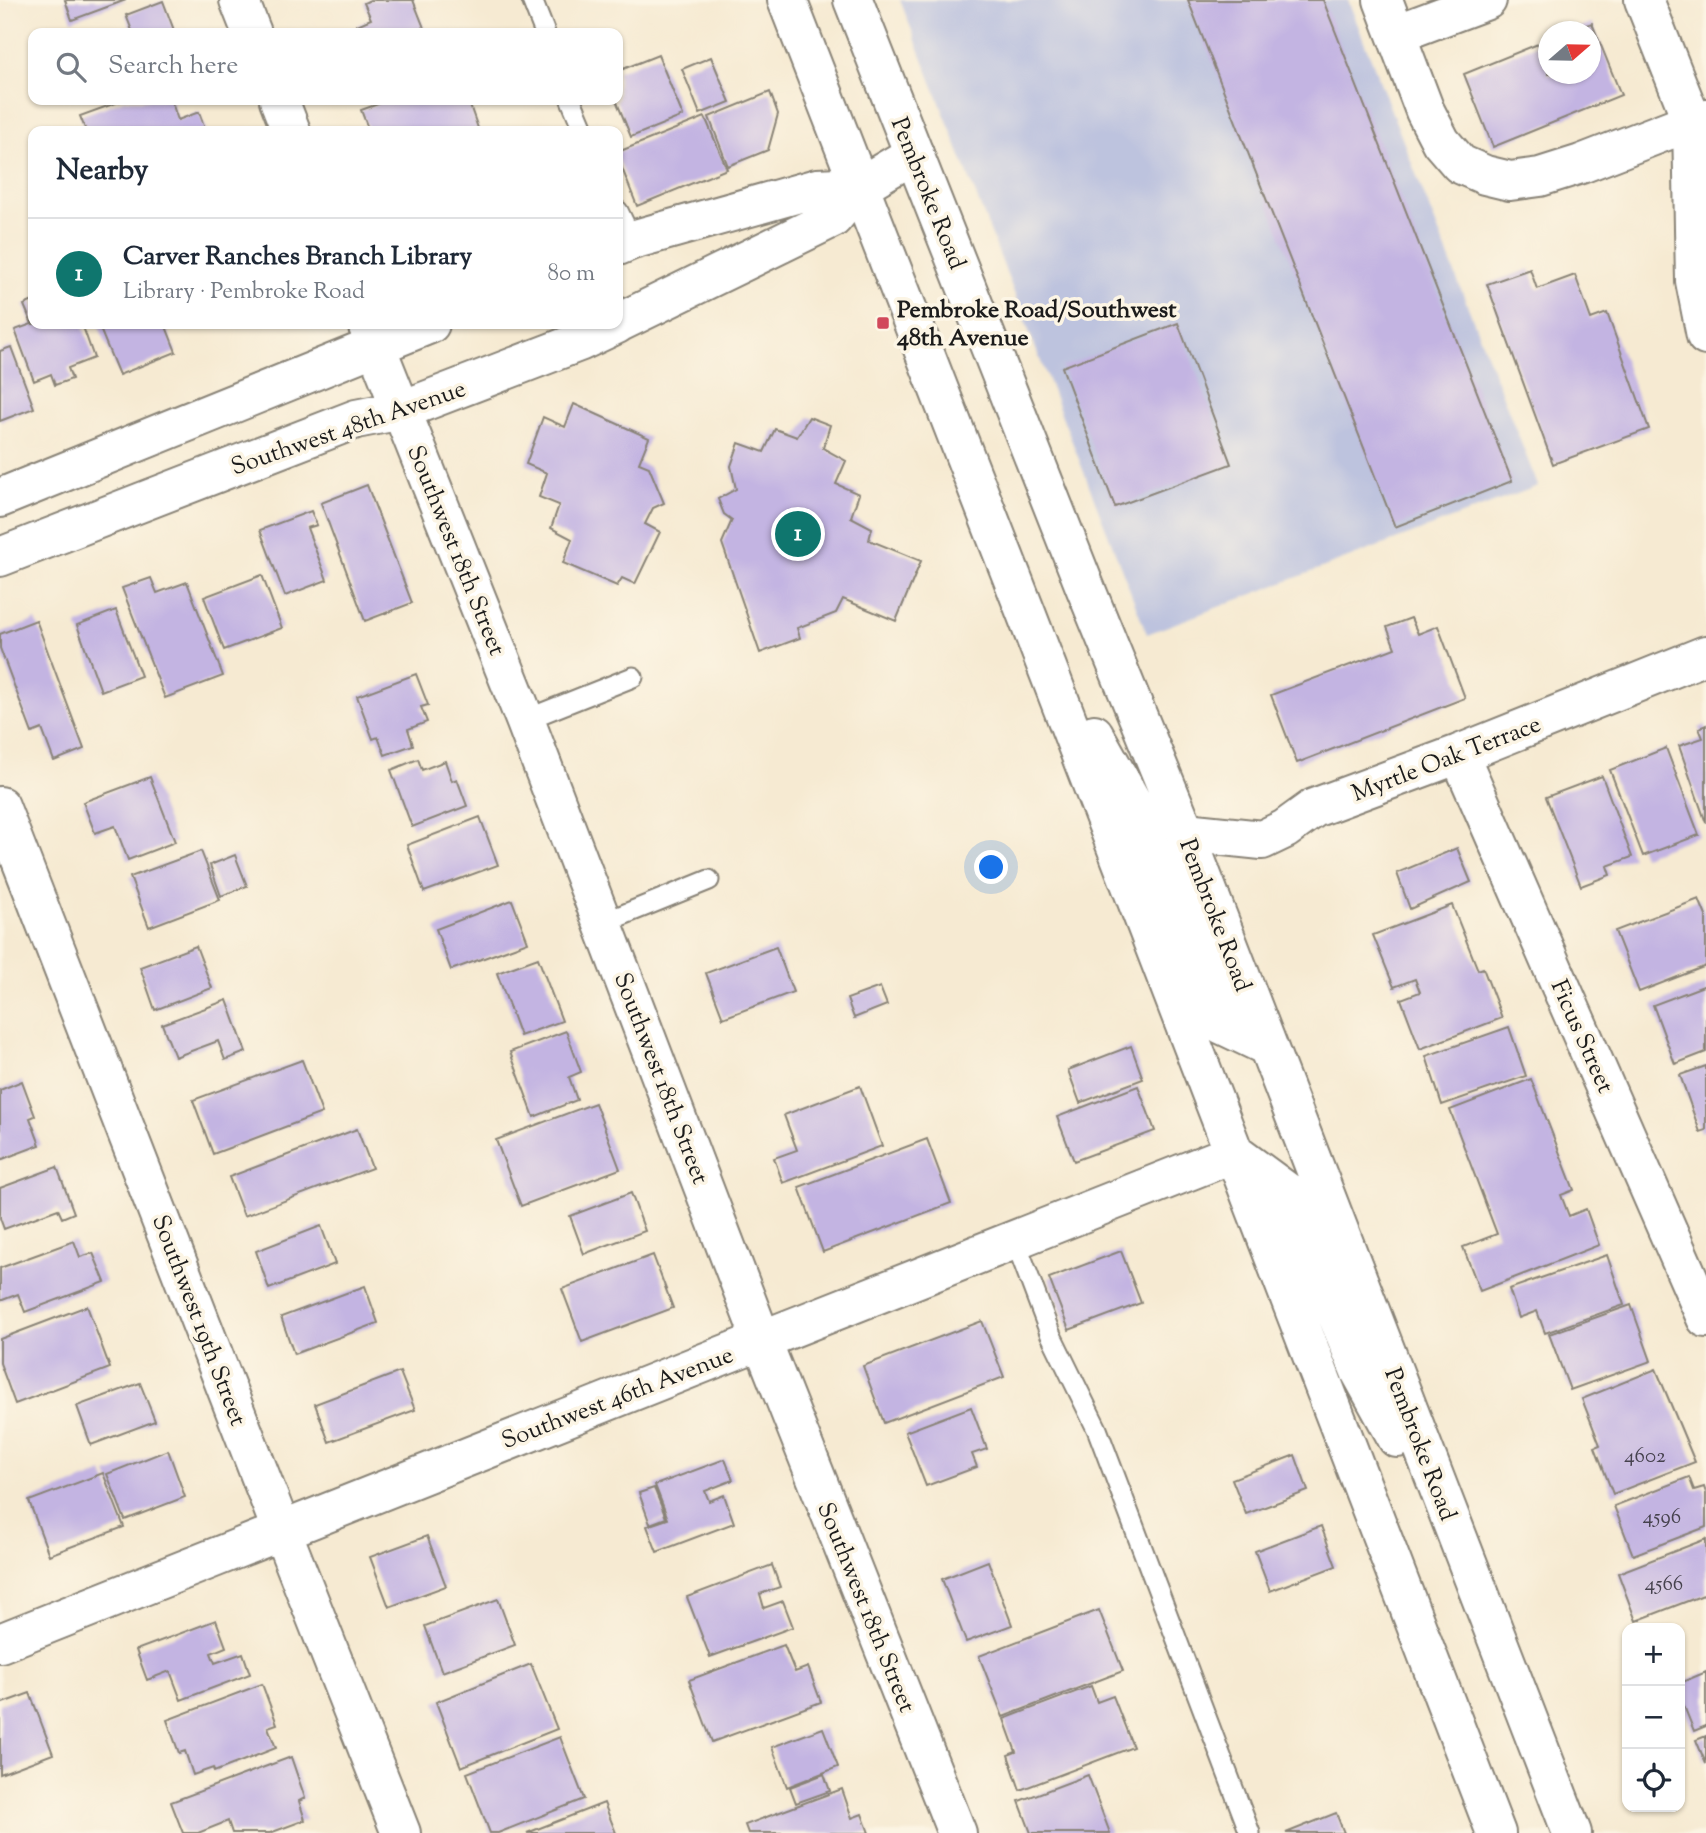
<!DOCTYPE html>
<html lang="en">
<head>
<meta charset="utf-8">
<style>
	:root { --surface:#fff; --page:#f6f6f7; --text:#1f2937; --muted:#747a83; --line:#e0e1e3; --accent:#0f766e }
	body { margin:0; font-family:"Sorts Mill Goudy",serif; background:var(--page); color:var(--text) }
	.controls { position:absolute; right:21px; bottom:21px; display:grid; overflow:hidden; border-radius:14px; box-shadow:0 2px 5px #0004 }
	.controls button { width:63px; height:63px; display:grid; place-items:center; padding:0; border:0; border-bottom:2px solid var(--line); background:var(--surface); color:var(--text); font:35px sans-serif }
	.compass { position:absolute; left:1538px; top:21px; width:63px; height:63px; border-radius:50%; background:var(--surface); box-shadow:0 2px 5px #0004; rotate:70deg }
	.you { position:absolute; left:992px; top:868px; width:24px; height:24px; margin:-18px; border:5px solid #fff; border-radius:50%; background:#1a73e8; box-shadow:0 0 0 10px #1a73e833 }
	.badge { display:grid; place-items:center; width:46px; height:46px; border-radius:50%; background:var(--accent); color:#fff; font-size:23px; font-weight:700 }
	.pin { position:absolute; translate:-50% -50%; border:4px solid #fff; box-shadow:0 2px 7px #0006 }
	.list { margin:0; padding:0; list-style:none }
	h2 { display:flex; justify-content:space-between; align-items:center; height:91px; margin:0; padding:0 28px; font-size:30px }
	h2 small { font-size:23px; font-weight:400; color:var(--muted) }
	.list li { display:grid; grid-template-columns:46px 1fr auto; gap:21px; align-items:center; box-sizing:border-box; height:112px; padding:0 28px; border-top:2px solid var(--line) }
	.list b { display:block; font-size:26px; white-space:nowrap }
	.list p { margin:0; font-size:23px; white-space:nowrap; color:var(--muted) }
	.list em { font-size:23px; font-style:normal; color:var(--muted) }
	.icon { flex:none; width:38px; height:38px; fill:none; stroke:currentColor; stroke-width:2; stroke-linecap:round; stroke-linejoin:round }
	.map { position:relative; flex:none; width:1706px; height:1833px; overflow:hidden }
	.search { position:absolute; background:var(--surface); box-shadow:0 2px 5px #0004; left:28px; top:28px; width:595px; height:77px; display:flex; align-items:center; gap:18px; box-sizing:border-box; padding:0 24px; border-radius:14px; color:var(--muted); font-size:26px }
	.panel { position:absolute; background:var(--surface); box-shadow:0 2px 5px #0004; left:28px; top:126px; width:595px; height:203px; border-radius:14px }
	.map>svg:first-child { display:block }
	.industrial { fill:#bdc3de }
	.building { fill:#c3b4e2 }
	.lines { fill:none; stroke-linecap:round; stroke-linejoin:round }
	.lane-casing { stroke:#898377; stroke-width:23 }
	.street-casing { stroke:#898377; stroke-width:42 }
	.secondary-casing { stroke:#898377; stroke-width:42 }
	.lane { stroke:#fff; stroke-width:19 }
	.street { stroke:#fff; stroke-width:38 }
	.secondary { stroke:#fff; stroke-width:38 }
	.poi-dot { fill:#d1495b; stroke:#fcf5e5; stroke-width:2.5 }
	.labels { text-anchor:middle; stroke-width:7; stroke-linejoin:round; paint-order:stroke }
	.number-label { font-size:21px; fill:#46424e }
	.street-label { font-size:24px; fill:#1c1c1c; stroke:#fcf5e5 }
	.poi-label { font-size:24px; font-weight:bold; fill:#1c1c1c; stroke:#fcf5e5; text-anchor:start }
</style>
</head>
<body>
<div class="map">
<svg width="1706" height="1833" viewBox="0 0 1706 1833">
	<rect width="100%" height="100%" fill="#fcf5e5"/>
	<filter id="ink" filterUnits="userSpaceOnUse"><feTurbulence type="fractalNoise" baseFrequency=".0143" numOctaves="2"/><feDisplacementMap in="SourceGraphic" scale="14" xChannelSelector="R" yChannelSelector="G"/><feConvolveMatrix kernelMatrix="1 2 1 2 8 2 1 2 1" color-interpolation-filters="sRGB"/></filter>
	<filter id="wash" filterUnits="userSpaceOnUse"><feTurbulence type="fractalNoise" baseFrequency=".00686" numOctaves="4" result="noise"/><feDisplacementMap in="SourceGraphic" scale="28" xChannelSelector="R" yChannelSelector="G"/><feGaussianBlur stdDeviation="1.57" result="paint"/><feColorMatrix in="noise" values="0 0 0 0 0 0 0 0 0 0 0 0 0 0 0 0 0 1.4 0 .05"/><feComposite in="paint" operator="in"/></filter>
	<g filter="url(#wash)">
		<rect width="100%" height="100%" fill="#f6ead2"/>
		<path class="industrial" d="M900 0H1348L1538 486 1147 634Z"/>
		<g id="blocks">
			<path class="building" d="M65 0H126L72 20Z
				M370 0H413L426 33H360L357 25 371 19 364 3Z
				M1188 0H1323L1512 481 1395 527Z
				M163 1 175 33H133L126 15Z
				M1592 23 1621 95 1493 147 1464 74 1548 40V74H1590V32L1570 31Z
				M658 55 683 116 631 137 616 100H618V71Z
				M711 57 730 102 700 114 682 69Z
				M770 92 778 114 768 150 728 166 709 117Z
				M124 100H171L178 120 199 112 206 131H86L80 116Z
				M389 100H468L479 131H369L361 110Z
				M705 117 727 169 637 206 618 158V152Z
				M1530 269 1537 289 1575 275 1591 319 1607 313 1649 429 1553 464 1487 284Z
				M33 301V324H82L94 358 68 368 72 379 55 385 51 374 34 381 15 330 32 324 24 305Z
				M1178 323 1231 464 1115 507 1062 367Z
				M98 324H165L176 352 119 375Z
				M11 347 34 408 0 421V351Z
				M574 404 649 438 639 463 649 467 664 503 653 508 645 524 660 532 635 584 622 578 617 586 563 563 572 539 551 528 559 505 539 497 547 473 526 464 543 417 565 427Z
				M809 417 830 425 823 448 846 461 836 484 859 494 851 517 872 528 869 540 921 561 896 621 843 599 836 613 797 628 800 638 760 653 722 543 732 520 724 514 718 499 736 489 731 466 739 443 764 452 775 429 797 437Z
				M367 485 412 603 365 621 321 503Z
				M311 511 317 525 307 528 327 580 285 596 260 530Z
				M262 575 282 628 224 650 204 597Z
				M151 578 157 593 187 582 223 676 165 698 122 588Z
				M116 610 141 676 101 691 77 625Z
				M1411 618 1418 634 1438 626 1465 698 1297 763 1271 695 1395 648 1387 627Z
				M36 620 84 749 54 761 42 729 32 733 0 648V634Z
				M416 674 428 705 421 707 427 722 408 729 413 745 385 755 378 737 373 739 357 696Z
				M1706 725V823L1679 746 1703 738 1699 728Z
				M1666 748 1699 835 1643 856 1610 770Z
				M418 759 422 770 445 761 452 781 457 779 467 806 412 827 391 770Z
				M1602 776 1632 857 1607 866 1610 875 1581 886 1546 797Z
				M150 777 175 842 128 860 115 826 95 833 83 802Z
				M480 817 498 865 424 892 407 845Z
				M1457 848 1471 882 1410 909 1397 873Z
				M201 851 220 900 149 927 130 877Z
				M235 855 247 886 221 896 210 865Z
				M1699 899 1706 916V966L1639 992 1615 931Z
				M512 900 528 942 451 970 436 929Z
				M1452 905 1478 970 1483 968 1502 1018 1420 1049 1401 999 1420 992 1415 979 1394 987 1373 935Z
				M196 946 212 988 155 1010 140 967Z
				M776 947 793 992 723 1018 706 973Z
				M538 958 562 1021 520 1036 497 973Z
				M1706 985V1052L1675 1064 1653 1005Z
				M880 987 887 1005 854 1018 847 999Z
				M227 1000 246 1052 225 1060 218 1041 175 1057 162 1024Z
				M1509 1027 1526 1076 1442 1105 1426 1056Z
				M566 1031 581 1072 569 1077 577 1100 534 1117 510 1052Z
				M1131 1046 1143 1079 1080 1103 1068 1070Z
				M302 1060 322 1113 213 1154 193 1100Z
				M1706 1066V1130L1700 1132 1680 1075Z
				M1531 1079 1574 1190 1561 1195 1569 1216 1586 1209 1599 1245 1480 1291 1463 1247 1497 1234 1450 1110Z
				M22 1081 35 1116 30 1118 40 1145 0 1160V1090Z
				M860 1086 882 1146 783 1183 774 1158 797 1150 784 1115Z
				M1138 1086 1155 1131 1074 1161 1057 1117Z
				M595 1103 620 1169 521 1206 496 1140Z
				M357 1129 372 1168 244 1216 229 1177Z
				M927 1139 951 1203 823 1252 799 1187Z
				M57 1167 74 1213 62 1218 58 1209 4 1229 0 1218V1188Z
				M631 1193 645 1231 584 1254 570 1216Z
				M321 1226 335 1264 269 1289 256 1251Z
				M74 1241 80 1257 93 1253 105 1282 25 1312 18 1294 0 1301V1268Z
				M1121 1251 1141 1303 1069 1330 1049 1278Z
				M653 1255 673 1308 582 1342 562 1289Z
				M1607 1255 1624 1305 1545 1333 1537 1311 1519 1318 1509 1289Z
				M365 1286 378 1323 294 1354 281 1317Z
				M1631 1305 1651 1361 1570 1390 1549 1334Z
				M87 1306 110 1368 15 1404 0 1363V1339Z
				M982 1321 1004 1377 884 1423 863 1366Z
				M1656 1369 1695 1462 1613 1494 1595 1447 1600 1445 1582 1399Z
				M400 1372 415 1410 329 1442 315 1404Z
				M140 1383 155 1421 91 1445 77 1406Z
				M971 1407 987 1449 972 1454 977 1467 926 1486 905 1432Z
				M168 1450 185 1497 125 1520 107 1474Z
				M1295 1455 1308 1491 1246 1514 1232 1479Z
				M725 1459 733 1480 705 1491 709 1501 724 1495 734 1523 657 1552 647 1526 668 1519 655 1485Z
				M103 1473 124 1527 49 1555 29 1501Z
				M1689 1477 1694 1490 1704 1487 1706 1493V1527L1633 1555 1614 1506Z
				M654 1488 666 1518 650 1524 639 1493Z
				M1321 1526 1336 1566 1270 1591 1255 1551Z
				M427 1536 446 1586 389 1607 370 1557Z
				M1706 1539V1594L1636 1621 1618 1573Z
				M988 1561 1012 1625 966 1642 942 1579Z
				M772 1565 780 1587 760 1594 764 1608 783 1601 793 1627 710 1657 687 1597Z
				M498 1599 515 1645 442 1672 425 1626Z
				M1099 1610 1123 1671 1003 1717 979 1656Z
				M216 1620 226 1647 211 1653 215 1663 243 1653 250 1674 181 1700 170 1671 147 1680 136 1650Z
				M784 1645 795 1672 808 1667 821 1702 712 1742 689 1680Z
				M531 1664 557 1729 461 1767 436 1702Z
				M1706 1672V1726L1694 1731 1680 1696V1683Z
				M262 1684 277 1724 268 1727 276 1748 214 1772 213 1768 193 1775 185 1751 179 1753 167 1720Z
				M1091 1686 1097 1702 1113 1696 1133 1747 1020 1790 1008 1755 1016 1752 1004 1719Z
				M30 1693 53 1754 0 1774V1704Z
				M823 1728 838 1767 787 1787 772 1747Z
				M1706 1736V1764L1696 1740Z
				M560 1737 584 1799 498 1833H490L467 1773Z
				M291 1757 305 1798 299 1801 305 1820 270 1833H232L228 1821 198 1833H183L171 1802Z
				M824 1774 830 1791 796 1803 790 1787Z
				M1088 1775 1110 1833H1031L1019 1801Z
				M842 1789 852 1818 862 1814 869 1833H748L745 1825Z
				M604 1803 616 1833H527Z
				M1336 1813 1344 1833H1286Z"/>
		</g>
	</g>
	<g filter="url(#ink)">
		<use href="#blocks" fill-opacity="0" stroke="#898377" stroke-width="2"/>
		<g class="lines">
			<defs>
				<path id="lane" d="M532 0 545 33
					M571 100 584 131
					M618 211 632 240
					M525 720 633 677
					M603 923 709 880
					M1015 1240 1050 1333 1097 1429 1250 1833"/>
				<path id="street" d="M239 0 252 33
					M1383 0 1425 111 1441 142 1460 164 1485 175 1510 181 1540 177 1581 164 1692 121 1706 118
					M1644 0 1692 121 1695 281 1706 336
					M1396 34 1487 0
					M279 100 291 131
					M618 246 632 240 817 188 860 186
					M618 323 833 218 860 186 914 154
					M367 324 525 720 762 1341 957 1833
					M0 498 430 324
					M0 557 356 419 402 410 579 342 617 324
					M1459 754 1706 1318
					M0 806 281 1529 401 1833
					M1185 832 1262 840 1285 829 1314 808 1459 754 1706 655
					M0 1643C410 1477 823 1317 1234 1153"/>
				<path id="secondary" d="M787 0 1026 613 1496 1833
					M853 0 1085 587 1185 832 1572 1833
					M1094 734 1132 802 1221 1024 1267 1046
					M1234 1153 1287 1192 1360 1371 1397 1438"/>
			</defs>
			<use href="#lane" class="lane-casing"/>
			<use href="#street" class="street-casing"/>
			<use href="#secondary" class="secondary-casing"/>
			<use href="#lane" class="lane"/>
			<use href="#street" class="street"/>
			<use href="#secondary" class="secondary"/>
		</g>
	</g>
	<rect class="poi-dot" x="876" y="316" width="14" height="14" rx="3.5"/>
	<g class="labels">
		<g class="number-label">
			<text x="1645" y="1462">4602</text>
			<text x="1662" y="1523">4596</text>
			<text x="1664" y="1590">4566</text>
		</g>
		<g class="street-label">
			<text transform="translate(929 193) rotate(68)" y="8">Pembroke Road</text>
			<text transform="translate(348 427) rotate(-19)" y="8">Southwest 48th Avenue</text>
			<text transform="translate(457 550) rotate(68)" y="8">Southwest 18th Street</text>
			<text transform="translate(1446 758) rotate(-21)" y="8">Myrtle Oak Terrace</text>
			<text transform="translate(1216 915) rotate(69)" y="8">Pembroke Road</text>
			<text transform="translate(1583 1036) rotate(66)" y="8">Ficus Street</text>
			<text transform="translate(662 1078) rotate(69)" y="8">Southwest 18th Street</text>
			<text transform="translate(200 1320) rotate(69)" y="8">Southwest 19th Street</text>
			<text transform="translate(617 1397) rotate(-21)" y="8">Southwest 46th Avenue</text>
			<text transform="translate(1421 1444) rotate(69)" y="8">Pembroke Road</text>
			<text transform="translate(867 1607) rotate(68)" y="8">Southwest 18th Street</text>
		</g>
		<g class="poi-label">
			<text x="897" y="317">Pembroke Road/Southwest<tspan x="897" dy="28">48th Avenue</tspan></text>
		</g>
	</g>
</svg>
<div class="controls">
<button>+</button>
<button>−</button>
<button><svg class="icon" aria-label="locate" viewBox="0 0 24 24"><circle cx="12" cy="12" r="6"/><path d="M12 2v4M12 18v4M2 12h4M18 12h4"/></svg></button>
</div>
<svg class="compass" viewBox="-18 -18 36 36"><path d="M0-13l5 13h-10z" fill="#e53935"/><path d="M0 13l5-13h-10z" fill="#747a83"/></svg>
<div class="you"></div>
<div class="pin badge" style="left:798px;top:534px">1</div>
<div class="search"><svg class="icon" aria-label="search" viewBox="0 0 24 24"><circle cx="10" cy="10" r="6"/><path d="M15 15l6 6"/></svg>Search here</div>
<section class="panel">
<h2>Nearby<small></small></h2>
<ul class="list">
<li><span class="badge">1</span><div><b>Carver Ranches Branch Library</b><p>Library · Pembroke Road</p></div><em>80 m</em></li>
</ul>
</section>
</div>
</body>
</html>
